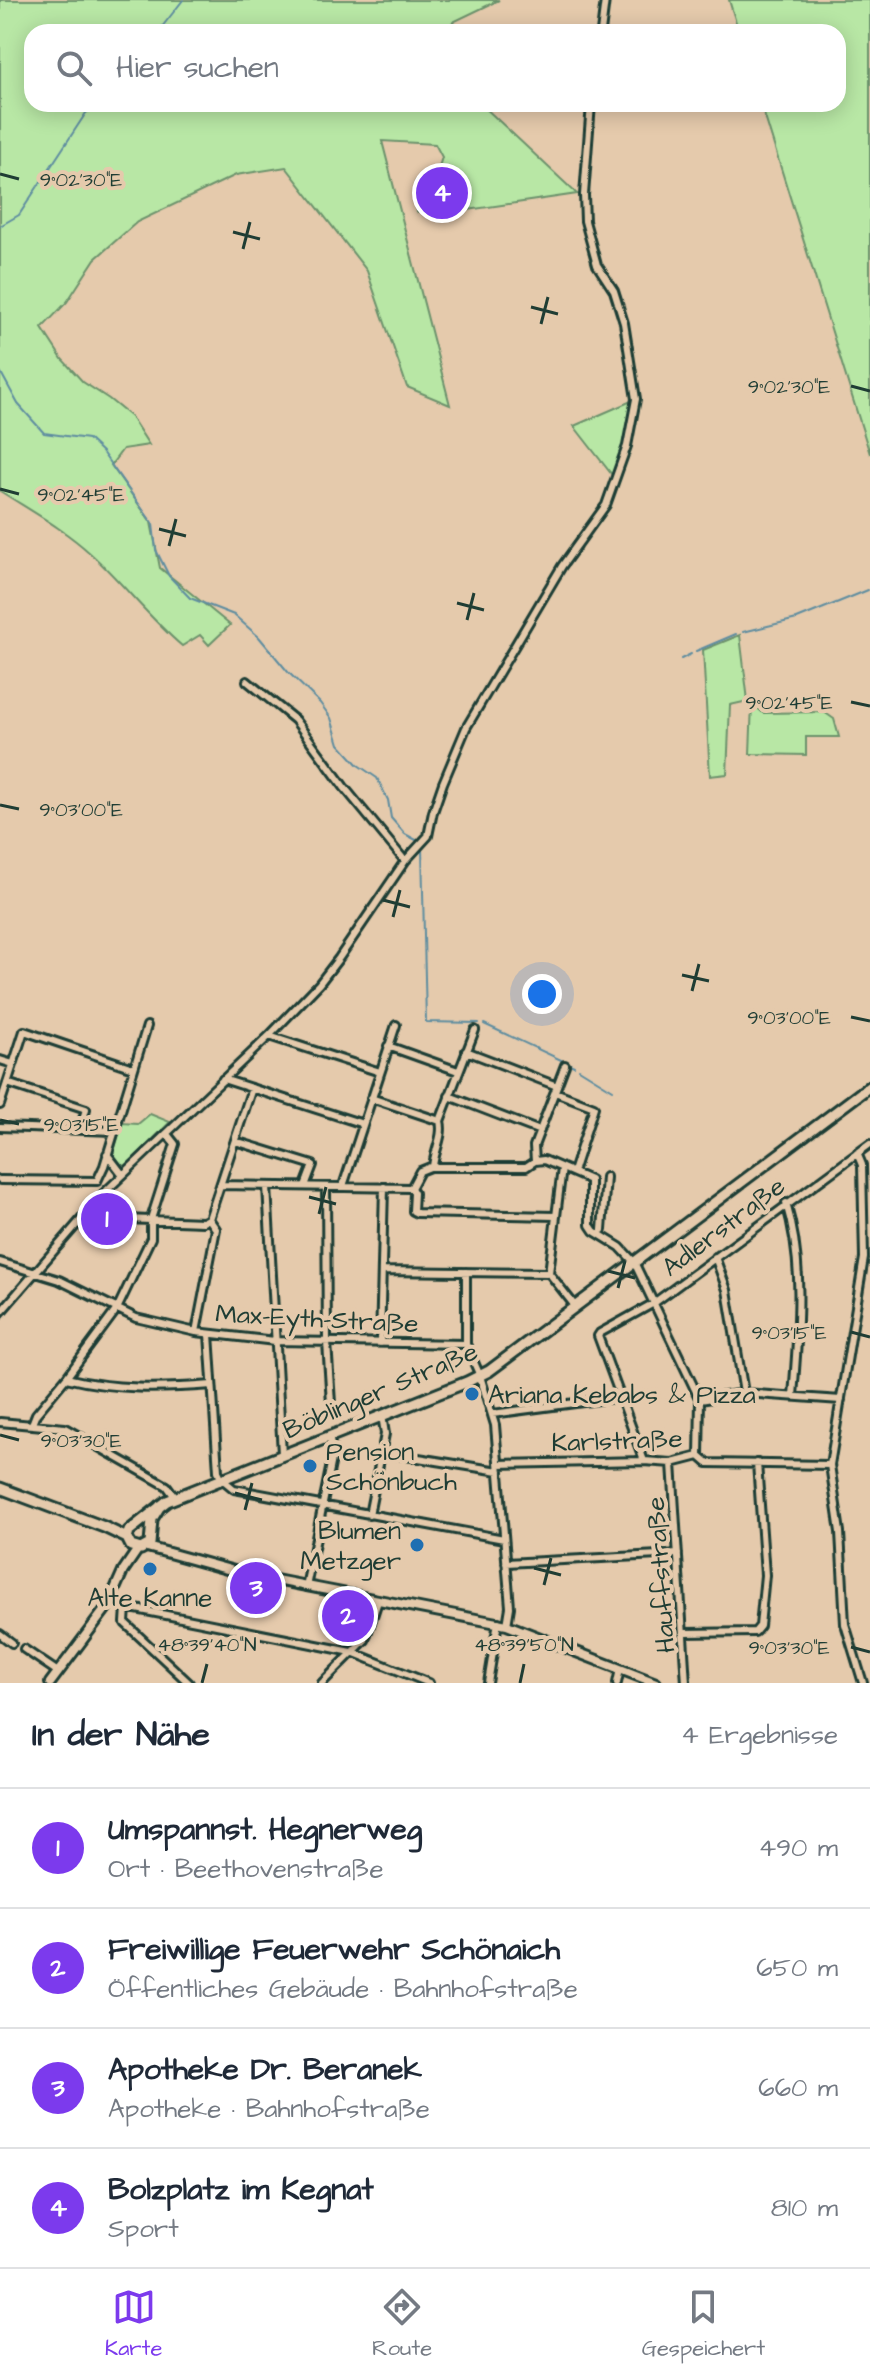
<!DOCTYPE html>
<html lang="de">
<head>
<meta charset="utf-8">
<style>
	:root { --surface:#fff; --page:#f6f6f7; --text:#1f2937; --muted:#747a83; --line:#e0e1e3; --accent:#7c3aed }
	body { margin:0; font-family:"Architects Daughter",sans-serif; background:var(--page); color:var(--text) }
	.you { position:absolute; left:542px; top:994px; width:28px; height:28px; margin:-20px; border:6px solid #fff; border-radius:50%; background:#1a73e8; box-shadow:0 0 0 12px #1a73e833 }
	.badge { display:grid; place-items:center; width:52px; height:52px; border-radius:50%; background:var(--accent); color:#fff; font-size:26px; font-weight:700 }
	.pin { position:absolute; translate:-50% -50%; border:4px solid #fff; box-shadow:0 2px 8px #0006 }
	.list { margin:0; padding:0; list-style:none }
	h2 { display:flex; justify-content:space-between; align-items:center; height:104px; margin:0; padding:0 32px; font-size:34px }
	h2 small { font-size:26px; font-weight:400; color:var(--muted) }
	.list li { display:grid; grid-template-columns:52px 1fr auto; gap:24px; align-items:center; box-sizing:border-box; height:120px; padding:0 32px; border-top:2px solid var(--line) }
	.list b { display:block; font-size:30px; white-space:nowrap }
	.list p { margin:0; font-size:26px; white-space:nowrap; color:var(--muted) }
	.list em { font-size:26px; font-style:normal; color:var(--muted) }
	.icon { flex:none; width:44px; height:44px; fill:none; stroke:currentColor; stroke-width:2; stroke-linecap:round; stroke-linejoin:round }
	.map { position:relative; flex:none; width:870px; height:1683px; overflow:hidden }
	.search { position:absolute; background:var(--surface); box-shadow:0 4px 20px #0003; left:24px; right:24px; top:24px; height:88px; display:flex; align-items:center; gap:20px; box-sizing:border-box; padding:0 28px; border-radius:24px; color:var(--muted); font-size:30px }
	.sheet { height:584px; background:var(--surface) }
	nav { display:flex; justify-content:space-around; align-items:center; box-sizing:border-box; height:112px; border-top:2px solid var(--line); background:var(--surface); font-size:22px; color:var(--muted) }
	nav a { display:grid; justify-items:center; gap:4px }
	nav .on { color:var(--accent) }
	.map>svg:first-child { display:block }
	.green { fill:#b8e7a5; stroke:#6c926c; stroke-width:2 }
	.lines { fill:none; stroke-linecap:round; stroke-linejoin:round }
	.stream { stroke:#5e8da0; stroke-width:2 }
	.minor-casing { stroke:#1f3d34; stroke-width:12 }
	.tertiary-casing { stroke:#1f3d34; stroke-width:14 }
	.secondary-casing { stroke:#1f3d34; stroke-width:15 }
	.minor { stroke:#e5caac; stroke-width:6 }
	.tertiary { stroke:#e5caac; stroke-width:8 }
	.secondary { stroke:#e5caac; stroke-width:9 }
	.ticks { fill:none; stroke:#1f3d34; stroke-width:3 }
	.poi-dot { fill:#1f6fb2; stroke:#e5caac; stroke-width:3 }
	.labels { text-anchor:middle; stroke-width:8; stroke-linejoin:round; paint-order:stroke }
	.street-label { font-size:26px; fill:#1f3d34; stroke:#e5caac }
	.poi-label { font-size:26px; fill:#1f3d34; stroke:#e5caac; text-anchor:start }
	.ticks-label { font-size:20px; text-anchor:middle; fill:#1f3d34; stroke:#e5caac; stroke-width:8; stroke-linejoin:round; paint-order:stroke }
</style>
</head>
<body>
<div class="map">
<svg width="870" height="1683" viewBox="0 0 870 1683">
	<rect width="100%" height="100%" fill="#e5caac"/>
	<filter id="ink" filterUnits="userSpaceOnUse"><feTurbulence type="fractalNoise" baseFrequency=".0125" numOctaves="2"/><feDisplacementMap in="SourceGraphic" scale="16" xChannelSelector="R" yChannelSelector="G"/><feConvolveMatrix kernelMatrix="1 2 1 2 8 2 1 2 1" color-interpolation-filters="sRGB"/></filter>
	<g filter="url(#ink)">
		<path class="green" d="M0 0H499L453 22 443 32H32V104H481L577 194 468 210 465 204 417 212 415 183 420 176 451 175 449 171 438 170 442 157 435 144 382 141 450 405 407 387 367 271 286 167 236 175 137 222 95 259 67 302 42 328 62 359 83 382 109 399 131 417 149 445 123 449 111 465 151 522 160 568 230 625 209 645 200 635 182 646C149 618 123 583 91 554 64 529 31 511 0 491Z
			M729 0H870V454L761 104H838V32H739Z
			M636 399 616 480 574 426Z
			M740 635 748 701 730 705 727 774 710 776 703 650Z
			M752 703 763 713 824 712 834 719 839 737H806V755L750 754Z
			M150 1114 170 1122 126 1166 121 1165 113 1155 122 1123 138 1124Z"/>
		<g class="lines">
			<path class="stream" d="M158 32 183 0
				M0 226 19 215 86 113 99 104
				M0 371 18 404 44 433 88 439 102 452 153 524 156 550 169 576 190 598 234 615 259 637 288 672 320 703 331 718 339 744 358 765 377 778 388 800 391 818 405 834 418 841
				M743 632 797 619 868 590
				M696 651 736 634
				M681 659 691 654
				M422 848 426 1022 479 1023
				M484 1024 574 1066
				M579 1069 613 1090"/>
			<defs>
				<path id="minor" d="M601 32 605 0
					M247 681 295 720 344 787 405 861
					M269 1036 380 1072
					M388 1046 458 1071
					M466 1051 557 1086
					M0 1060 13 1064
					M223 1079 363 1124
					M7 1083 86 1109 80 1129
					M555 1092 594 1107 573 1172
					M449 1096 540 1131
					M371 1098 440 1121
					M0 1105 24 1031 133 1068
					M0 1127 114 1131
					M235 1141 313 1165 305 1186
					M857 1153 862 1165 864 1258 830 1465 840 1532 845 1624 863 1683
					M107 1154 123 1175
					M535 1161 534 1146 565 1065
					M433 1167C434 1151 444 1136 440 1121L475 1030
					M562 1168 549 1273 575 1306
					M0 1180 97 1181 104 1166 147 1026
					M221 1185 411 1188
					M267 1186 282 1454
					M343 1186 396 1025
					M326 1187 327 1342 331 1403
					M411 1188 420 1171 430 1167H526L535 1161 544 1160 590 1180V1225L594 1231 620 1247 634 1262 700 1400 699 1456
					M411 1188 414 1193 413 1211 417 1213 555 1216
					M99 1200 111 1215 125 1219 203 1222 209 1219 252 1088
					M786 1203C805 1266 798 1332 793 1396
					M602 1230 606 1177
					M715 1257 727 1290 744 1393
					M0 1262 59 1280 136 1318 196 1332 275 1341 466 1344 480 1376 495 1425 510 1607 507 1625
					M382 1271 549 1273
					M0 1313 104 1193 269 1036 319 984 339 958 405 861 428 836 433 812 443 783 466 728 562 566 606 505 627 446 636 399 624 323 614 291 597 265 585 221 584 195 591 104
					M196 1332 216 1229 209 1219
					M209 1334 218 1471 222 1479 234 1489 504 1539
					M380 1343 384 1187
					M466 1344V1272
					M66 1378C115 1390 161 1389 212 1385
					M700 1400 744 1393 841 1400
					M492 1414 621 1397
					M0 1422 65 1428 167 1486 175 1497
					M32 1424 36 1414 66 1378 117 1309 151 1238V1219L175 1144 167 1134
					M381 1452 499 1471
					M644 1461 598 1336 600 1333 654 1303 870 1144
					M672 1463 686 1683
					M499 1464 644 1461 672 1463 699 1456 707 1463 830 1465
					M369 1515 385 1434 382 1415
					M506 1563 678 1554
					M306 1587 332 1459 333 1452 329 1437
					M110 1601 126 1607 352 1652 429 1683
					M126 1607 125 1623 189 1683
					M685 1633 755 1632 760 1626 765 1575 757 1463
					M0 1634 12 1643
					M24 1649 58 1672
					M322 1683 365 1640 378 1601
					M488 1683 498 1622
					M617 1683 620 1669"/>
				<path id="tertiary" d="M147 1547 245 1574 507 1625 656 1683
					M50 1683 107 1607 123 1571 138 1549"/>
				<path id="secondary" d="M0 1488 104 1527 127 1538
					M160 1506 152 1519 150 1544 141 1549 131 1546 127 1538 129 1531 167 1501 467 1382 489 1371 870 1086"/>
			</defs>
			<use href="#minor" class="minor-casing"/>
			<use href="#tertiary" class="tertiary-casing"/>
			<use href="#secondary" class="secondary-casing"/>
			<use href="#minor" class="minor"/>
			<use href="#tertiary" class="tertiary"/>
			<use href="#secondary" class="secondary"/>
		</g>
	</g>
	<path class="ticks" d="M0 174 19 179M233 232 260 239M243 249 250 222M531 307 558 314M541 324 548 297M851 386 870 391M0 489 19 494M159 529 186 536M169 546 176 519M457 603 484 610M467 620 474 593M851 702 870 706M0 805 19 809M383 900 410 907M393 917 400 890M682 975 709 981M692 991 699 964M851 1017 870 1021M0 1120 19 1124M309 1197 336 1204M319 1214 326 1187M608 1271 635 1278M618 1288 625 1261M851 1332 870 1337M0 1435 19 1440M235 1493 262 1500M245 1510 252 1483M534 1568 561 1575M544 1585 551 1558M851 1647 870 1652M202 1683 207 1664M520 1683 524 1664"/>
	<g class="poi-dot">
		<circle cx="472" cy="1394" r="8"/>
		<circle cx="310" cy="1466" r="8"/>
		<circle cx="417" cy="1545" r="8"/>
		<circle cx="150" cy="1569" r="8"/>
	</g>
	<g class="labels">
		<g class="street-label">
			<text transform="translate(723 1226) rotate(-37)" y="9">Adlerstraße</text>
			<text transform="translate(317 1318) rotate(3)" y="9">Max-Eyth-Straße</text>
			<text transform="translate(380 1390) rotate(-23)" y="9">Böblinger Straße</text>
			<text transform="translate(617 1440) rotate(-2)" y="9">Karlstraße</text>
			<text transform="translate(660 1575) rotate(-94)" y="9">Hauffstraße</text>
		</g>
		<g class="poi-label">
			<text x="488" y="1403">Ariana Kebabs &amp; Pizza</text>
			<text x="326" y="1460">Pension<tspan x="326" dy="30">Schönbuch</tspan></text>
			<text x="401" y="1539" text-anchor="end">Blumen<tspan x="401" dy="30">Metzger</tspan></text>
			<text x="150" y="1606" text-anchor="middle">Alte Kanne</text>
		</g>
	</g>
	<g class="ticks-label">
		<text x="81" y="186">9°02'30"E</text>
		<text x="789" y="393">9°02'30"E</text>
		<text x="81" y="501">9°02'45"E</text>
		<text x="789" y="709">9°02'45"E</text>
		<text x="81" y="816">9°03'00"E</text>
		<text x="789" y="1024">9°03'00"E</text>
		<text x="81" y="1131">9°03'15"E</text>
		<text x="789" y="1339">9°03'15"E</text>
		<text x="81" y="1447">9°03'30"E</text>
		<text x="207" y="1651">48°39'40"N</text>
		<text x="524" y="1651">48°39'50"N</text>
		<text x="789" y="1654">9°03'30"E</text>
	</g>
</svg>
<div class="you"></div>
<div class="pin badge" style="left:107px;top:1219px">1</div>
<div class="pin badge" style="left:348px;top:1616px">2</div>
<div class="pin badge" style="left:256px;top:1588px">3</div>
<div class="pin badge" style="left:442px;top:193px">4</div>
<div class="search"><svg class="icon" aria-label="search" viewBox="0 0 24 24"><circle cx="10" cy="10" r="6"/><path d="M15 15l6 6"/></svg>Hier suchen</div>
</div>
<section class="sheet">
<h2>In der Nähe<small>4 Ergebnisse</small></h2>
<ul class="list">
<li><span class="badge">1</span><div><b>Umspannst. Hegnerweg</b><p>Ort · Beethovenstraße</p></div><em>490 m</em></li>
<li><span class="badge">2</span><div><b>Freiwillige Feuerwehr Schönaich</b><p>Öffentliches Gebäude · Bahnhofstraße</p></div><em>650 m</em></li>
<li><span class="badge">3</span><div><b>Apotheke Dr. Beranek</b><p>Apotheke · Bahnhofstraße</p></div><em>660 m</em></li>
<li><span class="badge">4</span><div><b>Bolzplatz im Kegnat</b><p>Sport</p></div><em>810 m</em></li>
</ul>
</section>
<nav>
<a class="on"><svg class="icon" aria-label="map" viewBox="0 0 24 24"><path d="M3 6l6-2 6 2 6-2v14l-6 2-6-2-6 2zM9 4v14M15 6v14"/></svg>Karte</a>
<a><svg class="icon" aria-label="directions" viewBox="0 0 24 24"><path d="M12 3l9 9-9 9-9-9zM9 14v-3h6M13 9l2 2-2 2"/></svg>Route</a>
<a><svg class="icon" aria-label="saved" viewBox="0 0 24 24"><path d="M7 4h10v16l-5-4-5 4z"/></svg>Gespeichert</a>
</nav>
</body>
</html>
